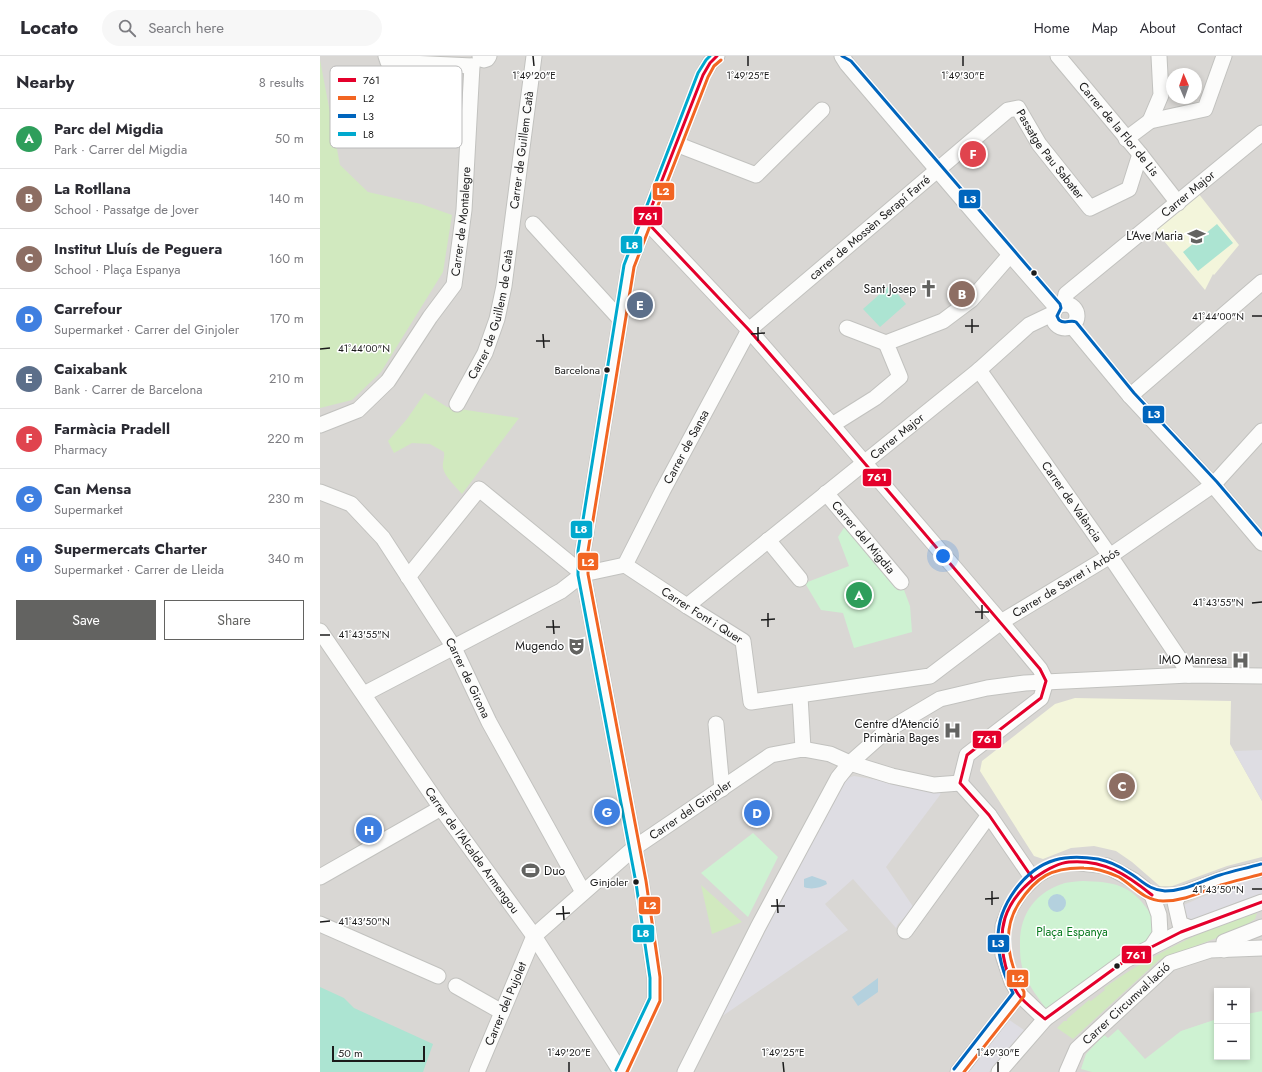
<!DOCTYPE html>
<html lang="en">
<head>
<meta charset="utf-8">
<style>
	:root { --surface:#fff; --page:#f7f7f7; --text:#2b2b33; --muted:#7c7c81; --line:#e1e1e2; --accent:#636361 }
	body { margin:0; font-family:Jost,sans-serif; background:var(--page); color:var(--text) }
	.controls { position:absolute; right:12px; bottom:12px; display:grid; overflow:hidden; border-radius:0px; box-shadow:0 2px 6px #0003 }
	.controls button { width:36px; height:36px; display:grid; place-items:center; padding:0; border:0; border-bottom:1px solid var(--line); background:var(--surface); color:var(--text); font:20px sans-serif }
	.compass { position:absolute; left:846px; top:12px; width:36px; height:36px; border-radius:50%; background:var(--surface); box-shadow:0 2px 6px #0003; rotate:358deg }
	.scale { position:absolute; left:12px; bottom:10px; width:93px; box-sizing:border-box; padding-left:4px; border:2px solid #1b1b1b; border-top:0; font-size:11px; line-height:14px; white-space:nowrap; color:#1b1b1b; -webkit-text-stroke:3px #fff; paint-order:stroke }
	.you { position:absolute; left:623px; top:500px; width:14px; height:14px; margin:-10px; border:3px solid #fff; border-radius:50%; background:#1a73e8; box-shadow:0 0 0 6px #1a73e833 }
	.badge { display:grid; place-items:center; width:26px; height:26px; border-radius:50%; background:var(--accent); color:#fff; font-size:13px; font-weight:700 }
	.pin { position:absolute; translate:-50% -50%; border:2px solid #fff; box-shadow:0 1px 4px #0006 }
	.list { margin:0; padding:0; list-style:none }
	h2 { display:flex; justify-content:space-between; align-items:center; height:52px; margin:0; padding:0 16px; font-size:17px }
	h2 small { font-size:13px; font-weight:400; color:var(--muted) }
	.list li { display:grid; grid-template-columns:26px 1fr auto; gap:12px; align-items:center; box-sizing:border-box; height:60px; padding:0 16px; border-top:1px solid var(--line) }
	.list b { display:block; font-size:15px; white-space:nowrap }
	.list p { margin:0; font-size:13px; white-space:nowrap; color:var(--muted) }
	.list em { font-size:13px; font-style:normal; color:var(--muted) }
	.actions { display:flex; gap:8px; padding:12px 16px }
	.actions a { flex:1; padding:9px 0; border:1px solid var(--accent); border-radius:0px; text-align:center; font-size:14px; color:var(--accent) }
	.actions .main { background:var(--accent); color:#fff }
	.icon { flex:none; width:22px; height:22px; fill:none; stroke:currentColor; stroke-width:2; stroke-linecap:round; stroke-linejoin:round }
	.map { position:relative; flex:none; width:942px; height:1016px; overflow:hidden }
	header { display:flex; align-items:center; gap:24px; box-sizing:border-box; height:56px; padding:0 20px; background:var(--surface); border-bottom:1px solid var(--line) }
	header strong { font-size:19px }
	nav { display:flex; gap:22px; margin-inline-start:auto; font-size:14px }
	.search { width:280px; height:36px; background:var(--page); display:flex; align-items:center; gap:10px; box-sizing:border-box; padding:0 14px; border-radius:22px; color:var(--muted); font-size:15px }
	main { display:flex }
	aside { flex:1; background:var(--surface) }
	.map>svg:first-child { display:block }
	.residential { fill:#d9d7d4; fill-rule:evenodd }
	.education { fill:#f3f5db }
	.grass { fill:#d1e9bf }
	.park { fill:#cef2d2 }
	.pitch { fill:#ace4d2 }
	.plaza { fill:#dedde3 }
	.water { fill:#b4d1de }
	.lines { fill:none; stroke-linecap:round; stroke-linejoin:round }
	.minor-casing { stroke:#c2c2bf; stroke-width:17 }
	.minor { stroke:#fcfcfb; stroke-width:15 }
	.bus-1-casing { stroke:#fff; stroke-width:6 }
	.bus-2-casing { stroke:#fff; stroke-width:6 }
	.bus-3-casing { stroke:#fff; stroke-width:6 }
	.bus-4-casing { stroke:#fff; stroke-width:6 }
	.bus-1 { stroke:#e4002b; stroke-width:3 }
	.bus-2 { stroke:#f26522; stroke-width:3 }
	.bus-3 { stroke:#0065bd; stroke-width:3 }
	.bus-4 { stroke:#00a9ce; stroke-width:3 }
	.ticks { fill:none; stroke:#1b1b1b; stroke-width:1.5 }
	.bus-dot { fill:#1b1b1b; stroke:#fff; stroke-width:1.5 }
	.labels { text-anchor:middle; stroke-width:3; stroke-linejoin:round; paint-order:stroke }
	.bus-label { font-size:11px; fill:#1b1b1b; stroke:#fff; text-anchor:end }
	.street-label { font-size:12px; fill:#1b1b1b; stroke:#fff }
	.poi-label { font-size:12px; fill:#1b1b1b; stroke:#fff; text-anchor:end }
	.park-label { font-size:12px; fill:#077a1e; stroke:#fff }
	.key { fill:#fff; stroke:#bbb; stroke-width:1 }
	.key-label { font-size:11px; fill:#1b1b1b }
	.ticks-label { font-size:10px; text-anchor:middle; fill:#1b1b1b; stroke:#fff; stroke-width:3; stroke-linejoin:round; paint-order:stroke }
	.line-badge { stroke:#fff; stroke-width:1.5 }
	.badge-label { font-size:11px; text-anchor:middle; font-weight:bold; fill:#fff }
</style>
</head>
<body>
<header>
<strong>Locato</strong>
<div class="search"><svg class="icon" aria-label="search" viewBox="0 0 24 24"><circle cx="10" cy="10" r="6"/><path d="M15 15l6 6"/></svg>Search here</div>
<nav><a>Home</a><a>Map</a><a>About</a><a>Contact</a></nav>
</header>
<main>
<aside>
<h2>Nearby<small>8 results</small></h2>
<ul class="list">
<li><span class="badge" style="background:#2e9e5b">A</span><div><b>Parc del Migdia</b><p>Park · Carrer del Migdia</p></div><em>50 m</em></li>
<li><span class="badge" style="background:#8d6e63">B</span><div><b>La Rotllana</b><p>School · Passatge de Jover</p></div><em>140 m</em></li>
<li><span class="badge" style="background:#8d6e63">C</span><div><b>Institut Lluís de Peguera</b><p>School · Plaça Espanya</p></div><em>160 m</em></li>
<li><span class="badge" style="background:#3f7fe0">D</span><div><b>Carrefour</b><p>Supermarket · Carrer del Ginjoler</p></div><em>170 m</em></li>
<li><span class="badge" style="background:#5c6f8a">E</span><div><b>Caixabank</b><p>Bank · Carrer de Barcelona</p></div><em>210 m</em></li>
<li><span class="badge" style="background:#e0444e">F</span><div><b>Farmàcia Pradell</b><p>Pharmacy</p></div><em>220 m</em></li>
<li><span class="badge" style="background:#3f7fe0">G</span><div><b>Can Mensa</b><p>Supermarket</p></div><em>230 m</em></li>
<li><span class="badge" style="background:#3f7fe0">H</span><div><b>Supermercats Charter</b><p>Supermarket · Carrer de Lleida</p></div><em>340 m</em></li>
</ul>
<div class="actions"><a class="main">Save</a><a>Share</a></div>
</aside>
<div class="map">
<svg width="942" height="1016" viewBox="0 0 942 1016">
	<rect width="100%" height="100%" fill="#eae8e2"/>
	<path class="residential" d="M0 0H942V1016H0ZM852 18H876V42H852ZM897 935H927V1001H897Z"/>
	<path class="education" d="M878 137 919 189 894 219 893 218 885 234 834 173Z
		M755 642 911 645 910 688 942 745V801L907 810 847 832H842L812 806 796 795 774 790 751 792 723 803 714 800 660 715 662 705 735 648Z"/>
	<path class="grass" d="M0 4 20 109 48 136 101 148 132 159 123 216 61 316 32 344 0 352Z
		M105 337 127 351 199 362 142 438C136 431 125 421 123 412 122 407 125 402 124 396L110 388 92 387 74 397 68 385 87 363Z
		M381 829 422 866 392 878Z
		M937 857 935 863 920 873 839 904 753 983 737 972 744 965H747V963L769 944 771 945 785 934 784 932C820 906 855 889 896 870L899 872 900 869Z"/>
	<path class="park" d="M527 467 581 526 590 550 592 576 534 592 523 557 501 554 485 527 529 510 518 481Z
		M433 777 458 801 428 861 381 817Z
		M763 825C793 826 810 828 828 854 832 861 835 870 838 877L782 913 728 955C719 943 709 931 704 916 700 907 700 896 700 886 700 857 717 835 745 827 751 826 757 825 763 825Z
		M942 955V1016H772L761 1013 766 998 784 979 788 982 798 973 825 1003 861 975 897 963V1001H927V958Z"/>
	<path class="pitch" d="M897 168 913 187 878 215 863 196Z
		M570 229 586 248 560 271 543 253Z
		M0 931 24 942 34 952 113 988 103 1016H0Z"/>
	<path class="plaza" d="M942 694V745L914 695Z
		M534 720 621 735 620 739 566 811 594 852 578 868 576 872 533 823 505 848 528 874 401 961 515 740 522 728 528 722Z
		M942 819V839L922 844 868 867 861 850 917 826Z
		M688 963 704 974 669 1016H645Z"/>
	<path class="water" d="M492 820 506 825 507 828C500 832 491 834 484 831V823Z
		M728 847a9 9 0 1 1 18 0a9 9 0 1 1-18 0Z
		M558 922V936L538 950 532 941Z"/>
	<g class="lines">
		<defs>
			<g id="minor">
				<path d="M66 0 68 6 152 10"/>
				<path d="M160 0 161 3 164 4 167 3 169 0"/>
				<path d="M522 0 527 8 538 21 672 178 736 251"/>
				<path id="s1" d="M738 0 820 98 858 147"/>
				<path d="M830 65 841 39 839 0"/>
				<path d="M806 83 830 65 885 53 904 0"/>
				<path d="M356 88 436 119 502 54"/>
				<path d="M326 165 429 274 512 369 681 566 720 613 726 625"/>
				<path d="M213 168 300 263"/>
				<circle cx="745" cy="260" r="12"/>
				<path id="s2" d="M744 248 746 238 942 77"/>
				<path d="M752 270 810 340 893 429 942 487"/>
				<path d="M527 272 566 287"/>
				<path id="s3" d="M659 314 790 500 863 608 869 619"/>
				<path d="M810 340 942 226"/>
				<path id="s4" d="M137 348 165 297 177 263 184 230 214 0"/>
				<path id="s5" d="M0 369 38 354 68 325 110 261 134 229 144 154 152 10"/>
				<path d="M512 369 555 342 580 321 566 287 623 265 651 244 690 199"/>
				<path id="s6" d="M0 436 31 448 63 482 133 590 169 666 263 836"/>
				<path id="s7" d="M506 437 581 526"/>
				<path d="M448 484 480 523"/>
				<path id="s8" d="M305 509 343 434 429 274 688 54 698 52 719 88 770 152 809 133 820 98"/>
				<path d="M88 521 159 433 263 518"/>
				<path id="s9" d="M367 550 659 314 709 269 732 258"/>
				<path id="s10" d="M0 575 121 752 214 880 301 1016"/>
				<path id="s11" d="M44 638 241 535 263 518 305 509 367 550 423 585 431 646 610 620 681 566 790 500 893 429 942 375"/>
				<path d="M480 640 483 693"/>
				<path d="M396 668 402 733"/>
				<path d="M640 727 647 699 721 642 726 625"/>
				<path d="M640 727 669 759 713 823"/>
				<path d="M0 821 121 752"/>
				<path d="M832 839H859L913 819 942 813"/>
				<path d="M859 839 855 846 860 868 870 872"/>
				<path d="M0 868 118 920"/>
				<path d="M585 875 669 759"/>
				<path d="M904 894V886L942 871"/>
				<path d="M136 930 182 956"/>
				<path d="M725 963 699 938 692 926 683 899V870L689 854 701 835 717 819 732 811 745 807H760L787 810 813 824 832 839 839 859 840 878 832 890"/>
				<path id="s12" d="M157 1016 214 880 314 792 451 699 483 693 510 698 530 707 572 720 614 729 640 727"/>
				<path d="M301 1016 335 943V922L321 826 263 518V495L309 210 383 19 390 7 397 0"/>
				<path d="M365 1016 438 871 518 722 530 707 566 675 620 643 667 632 705 627 869 619 942 620"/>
				<path d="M638 1016 699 938"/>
				<path d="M679 1016 725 963 806 904 861 876 942 846"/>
				<path id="s13" d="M747 1016 757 993 850 907 890 894 942 892"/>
			</g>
		</defs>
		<use href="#minor" class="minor-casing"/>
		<use href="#minor" class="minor"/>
		<defs>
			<path id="bus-1" d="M397 0 390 7 383 19 326 165 429 274 512 369 720 613 726 625 721 642 647 699 640 727 669 759 713 823
				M832 839C807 819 784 803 749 806 737 807 726 814 716 821 703 831 690 846 685 862 678 885 684 918 698 938 705 948 716 955 725 963L806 904 861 876 942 846"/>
			<path id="bus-2" d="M307 1016 340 945V921L326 825 268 518V495L314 211 388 21 394 10 401 4
				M644 1016 704 940V936C689 908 680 876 699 847 716 821 732 811 764 812 776 812 788 816 799 821 815 831 823 844 843 845 865 845 881 836 901 829 914 825 928 822 942 818"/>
			<path id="bus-3" d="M522 0 531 5 740 248 741 252 737 260 739 264C745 269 750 263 756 266L814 337 897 426 942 479
				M634 1013 693 937C684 920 678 902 678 882 678 850 704 813 735 804 749 800 764 801 778 803 788 805 799 810 808 816 822 824 828 834 845 835 865 835 881 825 900 819 913 815 927 812 941 808"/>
			<path id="bus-4" d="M296 1014 330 942V922L316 827 258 519V495L304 209 378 17 386 4 390 0"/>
		</defs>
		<use href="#bus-1" class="bus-1-casing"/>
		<use href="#bus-2" class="bus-2-casing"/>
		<use href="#bus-3" class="bus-3-casing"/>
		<use href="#bus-4" class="bus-4-casing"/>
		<use href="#bus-1" class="bus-1"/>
		<use href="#bus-2" class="bus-2"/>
		<use href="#bus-3" class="bus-3"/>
		<use href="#bus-4" class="bus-4"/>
	</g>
	<path class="ticks" d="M213 0 214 10M428 0V10M643 0V10M932 260H942M652 263V277M645 270H659M438 271V285M223 278 224 292M431 278 445 277M216 285H230M0 293 10 292M932 547 942 546M662 549V563M655 556H669M448 557V571M233 564 234 578M441 564 455 563M226 571H240M0 579H10M932 833H942M672 835V849M457 843 458 857M665 843 679 842M243 850 244 864M451 850H465M236 858 250 857M0 866 10 865M249 1006V1016M463 1006 464 1016M678 1006V1016"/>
	<defs>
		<symbol id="school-bare" viewBox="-9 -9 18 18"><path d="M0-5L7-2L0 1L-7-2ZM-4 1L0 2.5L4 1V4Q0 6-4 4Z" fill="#636361" stroke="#fff" stroke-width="2.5" paint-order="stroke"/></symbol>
		<symbol id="church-bare" viewBox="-9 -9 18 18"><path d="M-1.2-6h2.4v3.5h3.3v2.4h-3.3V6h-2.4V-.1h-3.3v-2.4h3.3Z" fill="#636361" stroke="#fff" stroke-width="2.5" paint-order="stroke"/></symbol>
		<symbol id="theatre-bare" viewBox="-9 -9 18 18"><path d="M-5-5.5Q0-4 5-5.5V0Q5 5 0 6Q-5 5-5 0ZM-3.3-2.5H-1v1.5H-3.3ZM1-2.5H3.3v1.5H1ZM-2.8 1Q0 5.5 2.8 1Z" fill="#636361" stroke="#fff" stroke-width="2.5" paint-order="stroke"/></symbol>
		<symbol id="hospital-bare" viewBox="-9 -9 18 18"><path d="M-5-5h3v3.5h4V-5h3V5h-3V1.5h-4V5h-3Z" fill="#636361" stroke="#fff" stroke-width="2.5" paint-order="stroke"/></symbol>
		<symbol id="stadium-bare" viewBox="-9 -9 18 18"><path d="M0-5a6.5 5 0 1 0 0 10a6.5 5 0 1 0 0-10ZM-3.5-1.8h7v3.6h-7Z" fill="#636361" stroke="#fff" stroke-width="2.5" paint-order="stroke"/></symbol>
	</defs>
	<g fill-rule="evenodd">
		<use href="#school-bare" x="864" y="168" width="25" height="25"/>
		<use href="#church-bare" x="596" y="220" width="25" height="25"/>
		<use href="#theatre-bare" x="244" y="578" width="25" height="25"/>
		<use href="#hospital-bare" x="908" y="592" width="25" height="25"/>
		<use href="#hospital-bare" x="620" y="662" width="25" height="25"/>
		<use href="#stadium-bare" x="198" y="802" width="25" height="25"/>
	</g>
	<g class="bus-dot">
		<circle cx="714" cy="217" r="3.5"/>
		<circle cx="287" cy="314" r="3.5"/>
		<circle cx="316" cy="826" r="3.5"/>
		<circle cx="797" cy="910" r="3.5"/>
	</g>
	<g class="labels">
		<g class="bus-label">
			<text x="280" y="318">Barcelona</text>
			<text x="308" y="830">Ginjoler</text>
		</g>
		<g class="street-label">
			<text dy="4" stroke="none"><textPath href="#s1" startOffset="95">Carrer de la Flor de Lis</textPath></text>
			<text dy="4" stroke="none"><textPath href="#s4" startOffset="265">Carrer de Guillem Catà</textPath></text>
			<text dy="4" stroke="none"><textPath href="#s8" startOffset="672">Passatge Pau Sabater</textPath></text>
			<text dy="4" stroke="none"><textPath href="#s2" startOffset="168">Carrer Major</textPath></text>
			<text dy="4" stroke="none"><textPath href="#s5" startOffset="263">Carrer de Montalegre</textPath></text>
			<text dy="4" stroke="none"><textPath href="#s8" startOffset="424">carrer de Mossèn Serapí Farré</textPath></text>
			<text dy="4" stroke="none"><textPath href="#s4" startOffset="97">Carrer de Guillem de Catà</textPath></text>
			<text dy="4" stroke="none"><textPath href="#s9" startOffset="270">Carrer Major</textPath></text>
			<text dy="4" stroke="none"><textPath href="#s8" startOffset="133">Carrer de Sansa</textPath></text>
			<text dy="4" stroke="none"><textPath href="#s3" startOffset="161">Carrer de València</textPath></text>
			<text dy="4" stroke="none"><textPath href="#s7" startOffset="58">Carrer del Migdia</textPath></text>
			<text dy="4" stroke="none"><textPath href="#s11" startOffset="841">Carrer de Sarret i Arbós</textPath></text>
			<text dy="4" stroke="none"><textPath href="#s11" startOffset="385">Carrer Font i Quer</textPath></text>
			<text dy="4" stroke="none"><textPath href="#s6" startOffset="244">Carrer de Girona</textPath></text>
			<text dy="4" stroke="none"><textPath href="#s12" startOffset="349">Carrer del Ginjoler</textPath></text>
			<text dy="4" stroke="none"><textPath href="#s10" startOffset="267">Carrer de l'Alcalde Armengou</textPath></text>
			<text dy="4" stroke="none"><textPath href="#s12" startOffset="74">Carrer del Pujolet</textPath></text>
			<text dy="4" stroke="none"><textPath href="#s13" startOffset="92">Carrer Circumval·lació</textPath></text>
		</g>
		<g class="poi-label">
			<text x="863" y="184">L'Ave Maria</text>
			<text x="596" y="237">Sant Josep</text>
			<text x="244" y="594">Mugendo</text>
			<text x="907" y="608">IMO Manresa</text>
			<text x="619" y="672">Centre d'Atenció<tspan x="619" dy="14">Primària Bages</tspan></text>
			<text x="224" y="819" text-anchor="start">Duo</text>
		</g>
		<g class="park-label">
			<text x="752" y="880">Plaça Espanya</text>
		</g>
	</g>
	<rect x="10" y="10" width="132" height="82" rx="6" class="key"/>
	<rect x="18" y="22" width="18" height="4" fill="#e4002b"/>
	<rect x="18" y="40" width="18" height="4" fill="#f26522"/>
	<rect x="18" y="58" width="18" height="4" fill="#0065bd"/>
	<rect x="18" y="76" width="18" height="4" fill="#00a9ce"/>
	<g class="key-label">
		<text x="43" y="28">761</text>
		<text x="43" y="46">L2</text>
		<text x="43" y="64">L3</text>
		<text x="43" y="82">L8</text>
	</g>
	<g class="ticks-label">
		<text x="214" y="23">1°49'20"E</text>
		<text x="428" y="23">1°49'25"E</text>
		<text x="643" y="23">1°49'30"E</text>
		<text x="898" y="264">41°44'00"N</text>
		<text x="44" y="296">41°44'00"N</text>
		<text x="898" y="550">41°43'55"N</text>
		<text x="44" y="582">41°43'55"N</text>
		<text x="898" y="837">41°43'50"N</text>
		<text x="44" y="869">41°43'50"N</text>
		<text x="249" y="1000">1°49'20"E</text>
		<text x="463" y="1000">1°49'25"E</text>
		<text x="678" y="1000">1°49'30"E</text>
	</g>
	<g class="line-badge">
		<rect x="332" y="126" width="23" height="19" rx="4" fill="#f26522"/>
		<rect x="638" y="133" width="23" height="20" rx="4" fill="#0065bd"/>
		<rect x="313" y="150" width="30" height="20" rx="4" fill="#e4002b"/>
		<rect x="300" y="179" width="23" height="19" rx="4" fill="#00a9ce"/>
		<rect x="822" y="349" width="23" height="19" rx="4" fill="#0065bd"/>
		<rect x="542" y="412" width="30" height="19" rx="4" fill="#e4002b"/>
		<rect x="250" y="464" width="23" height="19" rx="4" fill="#00a9ce"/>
		<rect x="257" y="496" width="22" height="19" rx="4" fill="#f26522"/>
		<rect x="652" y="674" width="30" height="19" rx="4" fill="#e4002b"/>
		<rect x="318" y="840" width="23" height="19" rx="4" fill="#f26522"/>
		<rect x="312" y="868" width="23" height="19" rx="4" fill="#00a9ce"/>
		<rect x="667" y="878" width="23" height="19" rx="4" fill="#0065bd"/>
		<rect x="801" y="889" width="31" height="19" rx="4" fill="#e4002b"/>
		<rect x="686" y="913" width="23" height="19" rx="4" fill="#f26522"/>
	</g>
	<g class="badge-label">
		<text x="343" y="139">L2</text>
		<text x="650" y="147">L3</text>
		<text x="328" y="164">761</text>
		<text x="312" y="193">L8</text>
		<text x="834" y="362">L3</text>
		<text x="557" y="425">761</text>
		<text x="261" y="477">L8</text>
		<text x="268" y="510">L2</text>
		<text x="667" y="687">761</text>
		<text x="330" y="853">L2</text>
		<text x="323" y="881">L8</text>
		<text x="678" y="891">L3</text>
		<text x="816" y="903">761</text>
		<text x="698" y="926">L2</text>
	</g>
</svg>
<div class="controls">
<button>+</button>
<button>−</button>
</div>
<svg class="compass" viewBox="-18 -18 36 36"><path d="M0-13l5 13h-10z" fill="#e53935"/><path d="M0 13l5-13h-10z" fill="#7c7c81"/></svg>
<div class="scale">50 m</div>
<div class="you"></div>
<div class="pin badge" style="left:539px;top:539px;background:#2e9e5b">A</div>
<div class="pin badge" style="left:642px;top:238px;background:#8d6e63">B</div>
<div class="pin badge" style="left:802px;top:730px;background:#8d6e63">C</div>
<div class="pin badge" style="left:437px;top:757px;background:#3f7fe0">D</div>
<div class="pin badge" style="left:320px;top:249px;background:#5c6f8a">E</div>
<div class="pin badge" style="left:653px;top:98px;background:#e0444e">F</div>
<div class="pin badge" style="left:287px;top:756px;background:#3f7fe0">G</div>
<div class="pin badge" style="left:49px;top:774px;background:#3f7fe0">H</div>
</div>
</main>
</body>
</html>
